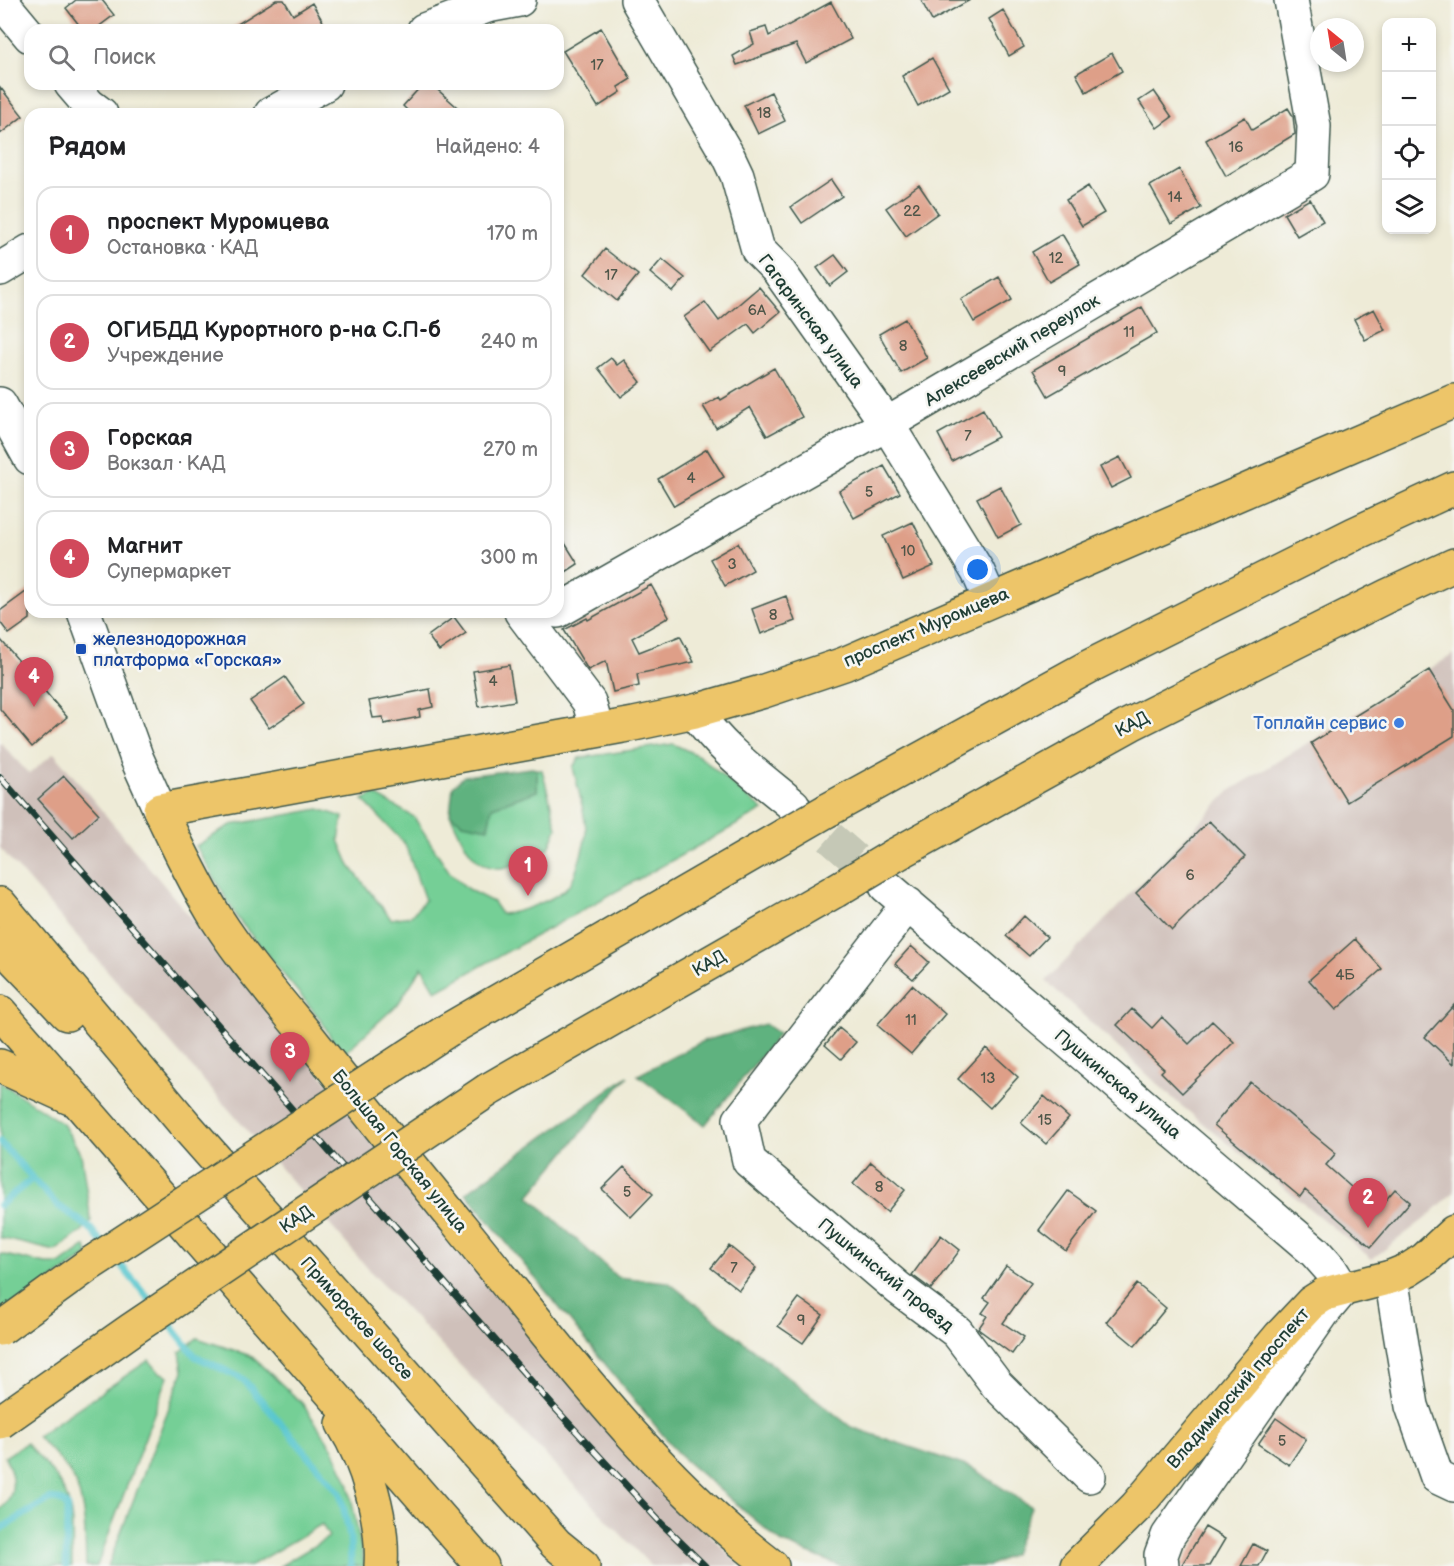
<!DOCTYPE html>
<html lang="ru">
<head>
<meta charset="utf-8">
<style>
	:root { --surface:#fff; --page:#f6f6f6; --text:#202124; --muted:#757577; --line:#e0e0e0; --accent:#d1495b }
	body { margin:0; font-family:"Balsamiq Sans",sans-serif; background:var(--page); color:var(--text) }
	.controls { position:absolute; right:18px; top:18px; display:grid; overflow:hidden; border-radius:12px; box-shadow:0 3px 9px #0003 }
	.controls button { width:54px; height:54px; display:grid; place-items:center; padding:0; border:0; border-bottom:2px solid var(--line); background:var(--surface); color:var(--text); font:30px sans-serif }
	.compass { position:absolute; left:1310px; top:18px; width:54px; height:54px; border-radius:50%; background:var(--surface); box-shadow:0 3px 9px #0003; rotate:330deg }
	.you { position:absolute; left:978px; top:570px; width:21px; height:21px; margin:-15px; border:4px solid #fff; border-radius:50%; background:#1a73e8; box-shadow:0 0 0 9px #1a73e833 }
	.badge { display:grid; place-items:center; width:39px; height:39px; border-radius:50%; background:var(--accent); color:#fff; font-size:20px; font-weight:700 }
	.pin { position:absolute; translate:-50% -50px; filter:drop-shadow(0 2px 3px #0008) }
	.pin::after { content:''; position:absolute; top:32px; width:21px; height:18px; background:inherit; clip-path:polygon(0 0,100% 0,50% 100%) }
	.list { margin:0; padding:0; list-style:none }
	h2 { display:flex; justify-content:space-between; align-items:center; height:78px; margin:0; padding:0 24px; font-size:26px }
	h2 small { font-size:20px; font-weight:400; color:var(--muted) }
	.list li { display:grid; grid-template-columns:39px 1fr auto; gap:18px; align-items:center; box-sizing:border-box; height:96px; margin:0 12px 12px; padding:0 12px; border:2px solid var(--line); border-radius:18px }
	.list b { display:block; font-size:22px; white-space:nowrap }
	.list p { margin:0; font-size:20px; white-space:nowrap; color:var(--muted) }
	.list em { font-size:20px; font-style:normal; color:var(--muted) }
	.icon { flex:none; width:33px; height:33px; fill:none; stroke:currentColor; stroke-width:2; stroke-linecap:round; stroke-linejoin:round }
	.map { position:relative; flex:none; width:1454px; height:1566px; overflow:hidden }
	.search { position:absolute; background:var(--surface); box-shadow:0 3px 9px #0003; left:24px; top:24px; width:540px; height:66px; display:flex; align-items:center; gap:15px; box-sizing:border-box; padding:0 21px; border-radius:18px; color:var(--muted); font-size:22px }
	.panel { position:absolute; background:var(--surface); box-shadow:0 3px 9px #0003; left:24px; top:108px; width:540px; height:510px; border-radius:18px }
	.map>svg:first-child { display:block }
	.industrial { fill:#cfc0ba }
	.green { fill:#74cf96; stroke:#4a8665; stroke-width:1.5 }
	.forest { fill:#5fb27f; stroke:#3f785a; stroke-width:1.5 }
	.lines { fill:none; stroke-linecap:round; stroke-linejoin:round }
	.stream { stroke:#5ac7cf; stroke-width:7 }
	.building { fill:#de9f88 }
	.minor-tunnel { stroke:#c5c8b6; stroke-width:33; stroke-dasharray:33 16; stroke-linecap:butt }
	.minor-casing { stroke:#3e574c; stroke-width:36 }
	.major-casing { stroke:#3e574c; stroke-width:36 }
	.highway-casing { stroke:#3e574c; stroke-width:36 }
	.minor { stroke:#fff; stroke-width:33 }
	.major { stroke:#edc569; stroke-width:33 }
	.highway { stroke:#edc569; stroke-width:33 }
	.rail-casing { stroke:#1f3d34; stroke-width:7 }
	.rail { stroke:#f6f6f2; stroke-width:4.5; stroke-dasharray:14; stroke-linecap:butt }
	.highway-bridge-casing { stroke:#3e574c; stroke-width:36; stroke-linecap:butt }
	.highway-bridge { stroke:#edc569; stroke-width:33 }
	.transit-dot { fill:#1a4fb4; stroke:#f6f6f2; stroke-width:2 }
	.shop-dot { fill:#3f7fe0; stroke:#f6f6f2; stroke-width:2 }
	.labels { text-anchor:middle; stroke-width:5; stroke-linejoin:round; paint-order:stroke }
	.number-label { font-size:15px; fill:#4f5649 }
	.street-label { font-size:18px; fill:#1f3d34; stroke:#f6f6f2 }
	.transit-label { font-size:18px; fill:#164399; stroke:#f6f6f2; text-anchor:start }
	.shop-label { font-size:18px; fill:#366cbe; stroke:#f6f6f2; text-anchor:end }
</style>
</head>
<body>
<div class="map">
<svg width="1454" height="1566" viewBox="0 0 1454 1566">
	<rect width="100%" height="100%" fill="#f6f6f2"/>
	<filter id="ink" filterUnits="userSpaceOnUse"><feTurbulence type="fractalNoise" baseFrequency=".0167" numOctaves="2"/><feDisplacementMap in="SourceGraphic" scale="12" xChannelSelector="R" yChannelSelector="G"/><feConvolveMatrix kernelMatrix="1 2 1 2 8 2 1 2 1" color-interpolation-filters="sRGB"/></filter>
	<filter id="wash" filterUnits="userSpaceOnUse"><feTurbulence type="fractalNoise" baseFrequency=".008" numOctaves="4" result="noise"/><feDisplacementMap in="SourceGraphic" scale="24" xChannelSelector="R" yChannelSelector="G"/><feGaussianBlur stdDeviation="1.35" result="paint"/><feColorMatrix in="noise" values="0 0 0 0 0 0 0 0 0 0 0 0 0 0 0 0 0 1.4 0 .05"/><feComposite in="paint" operator="in"/></filter>
	<g filter="url(#wash)">
		<rect width="100%" height="100%" fill="#eeebd7"/>
		<path class="industrial" d="M1454 654V1192L1426 1218 1372 1259 1178 1103 1046 981 1231 790Z
			M0 742 29 774 54 753 660 1482 740 1566H651L371 1272 0 848Z"/>
		<path class="green" d="M673 744 699 756 763 810 436 991 422 967 398 1004 341 1056 321 1020 238 919 196 846 231 825 319 809 343 817 339 840 350 866 391 919 411 916 425 900 405 844 363 800 374 794 414 817 450 873 469 890 493 902 501 914C519 913 558 899 569 885 575 879 586 841 586 832 586 816 577 785 573 767L579 758Z
			M537 769 542 770 557 828 549 848C536 854 514 867 501 868 472 870 461 836 450 814L463 823 492 807 537 791Z
			M0 1082 63 1124 81 1154 91 1221 81 1232 55 1251 0 1238Z
			M86 1246 88 1255 0 1316V1254L46 1264H61Z
			M197 1338 251 1356 302 1403 332 1447 348 1482 365 1566H280L329 1537 322 1524 250 1566H108L183 1371 180 1352Z
			M149 1360 159 1372 168 1376 97 1566H86C85 1540 86 1512 77 1487 71 1468 50 1451 37 1436Z
			M26 1443C43 1462 66 1483 70 1509 74 1527 72 1548 72 1566H0V1510C18 1495 14 1475 5 1457Z"/>
		<path class="forest" d="M532 768 537 769V791L492 807 488 828 463 823 450 814 453 786 464 776Z
			M765 1024 779 1034 705 1125 638 1075 703 1041Z
			M628 1076 529 1196 617 1277 668 1282 851 1427 972 1468 1031 1507 1013 1554 988 1566H840L781 1542 680 1456 466 1193Z"/>
		<g class="lines">
			<path class="stream" d="M0 1142 57 1205 89 1227 104 1245
				M0 1205 33 1178
				M115 1258 154 1305
				M165 1318 195 1356 243 1379 340 1493 350 1536 351 1566
				M0 1529 50 1499 60 1500 67 1506 66 1566"/>
		</g>
		<g id="blocks">
			<path class="building" d="M76 0H102L114 15 94 30H83L66 8Z
				M276 0H284L293 15 312 3 328 30H228Z
				M921 0H970L932 21Z
				M831 2 851 39 806 63 796 44 737 65 733 56 754 44 750 32 766 27 769 36Z
				M1003 10 1024 47 1009 56 989 19Z
				M601 28 631 79 618 87 621 92 598 107 563 51Z
				M1112 53 1122 71 1086 92 1076 74Z
				M932 58 949 88 918 106 902 76Z
				M423 84H431L465 114H411L403 106Z
				M0 87 23 116 0 134Z
				M1154 91 1172 117 1157 128 1139 101Z
				M771 92 785 121 758 134 744 105Z
				M1288 108 1293 116 1295 134 1226 176 1206 140 1245 117 1252 130Z
				M1179 169 1201 208 1171 224 1150 186Z
				M831 180 842 196 802 223 791 207Z
				M919 185 938 213 906 236 886 208Z
				M1088 186 1104 213 1082 226 1066 200Z
				M1310 199 1323 221 1297 236 1284 214Z
				M1062 234 1080 264 1049 282 1032 252Z
				M605 249 638 275 617 301 585 274Z
				M835 255 848 272 830 286 817 268Z
				M662 259 685 278 673 292 650 273Z
				M999 277 1012 300 974 322 961 299Z
				M759 287 780 312 755 333 748 324 709 352 684 317 705 302 719 321Z
				M1142 307 1157 333 1048 396 1033 370Z
				M1374 309 1385 330 1365 340 1354 319Z
				M905 319 927 358 901 373 879 334Z
				M611 358 617 365 624 360 641 382 621 397 598 368Z
				M774 368 802 417 767 436 750 407 716 428 703 406 719 397 721 400Z
				M983 409 998 437 952 461 938 434Z
				M707 449 724 477 674 506 658 479Z
				M1120 457 1131 478 1111 488 1100 467Z
				M884 466 900 493 854 518 839 491Z
				M1000 486 1021 525 998 537 977 498Z
				M913 522 934 566 903 580 883 536Z
				M558 532 578 564 558 577Z
				M738 543 753 570 725 586 710 559Z
				M651 585 669 617 632 638 639 652 680 636 694 662 637 674 639 686 613 692 606 661 588 670 564 630 587 618 588 620Z
				M30 589V619L9 634 0 622V611Z
				M786 596 795 621 761 634 752 609Z
				M454 617 466 633 439 651 428 636Z
				M0 639 67 717 32 747 0 709Z
				M509 665 515 701 479 707 473 671Z
				M1429 670 1454 710V736L1347 802 1311 743Z
				M285 677 304 704 269 728 250 701Z
				M430 689 433 707 419 710 420 717 384 724 383 717 373 718 369 701Z
				M64 776 99 814 73 838 38 799Z
				M1209 821 1245 857 1172 930 1136 893Z
				M1024 916 1047 937 1029 956 1006 936Z
				M1355 939 1382 969 1336 1010 1309 980Z
				M911 946 929 962 913 979 895 964Z
				M912 985 945 1014 911 1054 877 1025Z
				M1454 1005V1064L1425 1037Z
				M1132 1009 1152 1028 1162 1017 1189 1044 1212 1021 1234 1042 1182 1093 1161 1072 1164 1069 1117 1025Z
				M839 1028 856 1042 841 1059 825 1045Z
				M986 1048 1018 1077 990 1108 958 1079Z
				M1250 1082 1336 1153 1326 1165 1377 1210 1395 1189 1410 1202 1371 1247 1305 1190 1300 1197 1214 1125Z
				M1044 1096 1069 1118 1046 1144 1021 1123Z
				M871 1162 905 1190 887 1212 853 1184Z
				M624 1167 653 1194 631 1217 602 1189Z
				M1068 1191 1096 1211 1066 1251 1039 1230Z
				M941 1235 960 1250 931 1289 912 1275Z
				M729 1246 756 1268 739 1290 711 1268Z
				M1006 1266 1031 1283 1003 1323 1024 1337 1012 1354 978 1329 987 1316 982 1313 990 1302 984 1298Z
				M1137 1284 1166 1308 1135 1346 1106 1322Z
				M799 1298 823 1315 803 1343 778 1326Z
				M1276 1418 1306 1439 1289 1465 1258 1444Z
				M1205 1527 1225 1539 1209 1566H1181Z
				M1253 1544 1267 1551 1259 1566H1241Z"/>
		</g>
	</g>
	<g filter="url(#ink)">
		<use href="#blocks" fill-opacity="0" stroke="#3e574c" stroke-width="1.5"/>
		<g class="lines">
			<path class="minor-tunnel" d="M793 805 886 886"/>
			<defs>
				<path id="minor" d="M0 0 30 36
					M637 0 728 156 737 175 758 250 778 270 887 424 978 572 990 599
					M424 30 487 6 519 0
					M71 84 89 105 101 114
					M271 114 325 84
					M0 269 30 251
					M0 404 30 458
					M558 611 887 424 1312 174 1314 126 1291 0
					M84 612 137 759 160 810
					M521 612 589 702 597 730
					M695 711C720 749 758 776 793 805
					M886 886 1315 1252 1331 1270 1343 1289 1322 1314 1168 1536 1161 1555 1162 1566
					M908 904 740 1120 749 1161 898 1288 957 1332 997 1385 1089 1476
					M1391 1277 1412 1406 1437 1477 1454 1485"/>
				<path id="major" d="M772 1566C651 1474 556 1344 461 1227 410 1165 360 1102 310 1039 278 1000 244 961 217 919 195 884 178 847 160 810L634 724 695 711 761 692 844 664 1454 401
					M1077 1566 1136 1507 1280 1336 1311 1303 1325 1294 1391 1277 1408 1270 1425 1259 1454 1232"/>
				<path id="highway" d="M828 810 1090 666 1354 534 1454 488
					M895 855 1131 724 1387 596 1454 565
					M0 904 188 1128 556 1544 583 1566
					M0 944 67 1014
					M0 1012 482 1566
					M448 1030 783 836
					M0 1066 70 1098
					M488 1090 835 891
					M343 1424C367 1462 384 1521 381 1566"/>
			</defs>
			<use href="#minor" class="minor-casing"/>
			<use href="#major" class="major-casing"/>
			<use href="#highway" class="highway-casing"/>
			<use href="#minor" class="minor"/>
			<use href="#major" class="major"/>
			<use href="#highway" class="highway"/>
			<defs>
				<path id="rail" d="M0 777 553 1406 662 1524 705 1566"/>
			</defs>
			<use href="#rail" class="rail-casing"/>
			<use href="#rail" class="rail"/>
			<defs>
				<path id="highway-bridge" d="M783 836 828 810
					M835 891 895 855
					M0 1329 87 1266 448 1030
					M0 1422 131 1330 488 1090"/>
			</defs>
			<use href="#highway-bridge" class="highway-bridge-casing"/>
			<use href="#highway-bridge" class="highway-bridge"/>
		</g>
	</g>
	<rect class="transit-dot" x="75" y="643" width="12" height="12" rx="3"/>
	<circle class="shop-dot" cx="1399" cy="723" r="6"/>
	<g class="labels">
		<g class="number-label">
			<text x="597" y="70">17</text>
			<text x="764" y="118">18</text>
			<text x="1236" y="152">16</text>
			<text x="1175" y="202">14</text>
			<text x="912" y="216">22</text>
			<text x="1056" y="263">12</text>
			<text x="611" y="280">17</text>
			<text x="757" y="315">6А</text>
			<text x="1129" y="337">11</text>
			<text x="903" y="351">8</text>
			<text x="1062" y="376">9</text>
			<text x="968" y="441">7</text>
			<text x="691" y="483">4</text>
			<text x="869" y="497">5</text>
			<text x="908" y="556">10</text>
			<text x="732" y="569">3</text>
			<text x="773" y="620">8</text>
			<text x="493" y="686">4</text>
			<text x="1190" y="880">6</text>
			<text x="1345" y="980">4Б</text>
			<text x="911" y="1025">11</text>
			<text x="988" y="1083">13</text>
			<text x="1045" y="1125">15</text>
			<text x="879" y="1192">8</text>
			<text x="627" y="1197">5</text>
			<text x="734" y="1273">7</text>
			<text x="801" y="1325">9</text>
			<text x="1282" y="1446">5</text>
		</g>
		<g class="street-label">
			<text transform="translate(811 321) rotate(53)" y="6">Гагаринская улица</text>
			<text transform="translate(1012 350) rotate(-31)" y="6">Алексеевский переулок</text>
			<text transform="translate(926 627) rotate(-23)" y="6">проспект Муромцева</text>
			<text transform="translate(1132 724) rotate(-28)" y="6">КАД</text>
			<text transform="translate(709 963) rotate(-30)" y="6">КАД</text>
			<text transform="translate(1118 1084) rotate(40)" y="6">Пушкинская улица</text>
			<text transform="translate(400 1151) rotate(51)" y="6">Большая Горская улица</text>
			<text transform="translate(296 1219) rotate(-34)" y="6">КАД</text>
			<text transform="translate(886 1275) rotate(39)" y="6">Пушкинский проезд</text>
			<text transform="translate(357 1318) rotate(48)" y="6">Приморское шоссе</text>
			<text transform="translate(1238 1388) rotate(-49)" y="6">Владимирский проспект</text>
		</g>
		<g class="transit-label">
			<text x="93" y="645">железнодорожная<tspan x="93" dy="21">платформа «Горская»</tspan></text>
		</g>
		<g class="shop-label">
			<text x="1387" y="729">Топлайн сервис</text>
		</g>
	</g>
</svg>
<div class="controls">
<button>+</button>
<button>−</button>
<button><svg class="icon" aria-label="locate" viewBox="0 0 24 24"><circle cx="12" cy="12" r="6"/><path d="M12 2v4M12 18v4M2 12h4M18 12h4"/></svg></button>
<button><svg class="icon" aria-label="layers" viewBox="0 0 24 24"><path d="M12 4l9 5-9 5-9-5zM3 14l9 5 9-5"/></svg></button>
</div>
<svg class="compass" viewBox="-18 -18 36 36"><path d="M0-13l5 13h-10z" fill="#e53935"/><path d="M0 13l5-13h-10z" fill="#757577"/></svg>
<div class="you"></div>
<div class="pin badge" style="left:528px;top:896px">1</div>
<div class="pin badge" style="left:1368px;top:1228px">2</div>
<div class="pin badge" style="left:290px;top:1082px">3</div>
<div class="pin badge" style="left:34px;top:707px">4</div>
<div class="search"><svg class="icon" aria-label="search" viewBox="0 0 24 24"><circle cx="10" cy="10" r="6"/><path d="M15 15l6 6"/></svg>Поиск</div>
<section class="panel">
<h2>Рядом<small>Найдено: 4</small></h2>
<ul class="list">
<li><span class="badge">1</span><div><b>проспект Муромцева</b><p>Остановка · КАД</p></div><em>170 m</em></li>
<li><span class="badge">2</span><div><b>ОГИБДД Курортного р-на С.П-б</b><p>Учреждение</p></div><em>240 m</em></li>
<li><span class="badge">3</span><div><b>Горская</b><p>Вокзал · КАД</p></div><em>270 m</em></li>
<li><span class="badge">4</span><div><b>Магнит</b><p>Супермаркет</p></div><em>300 m</em></li>
</ul>
</section>
</div>
</body>
</html>
